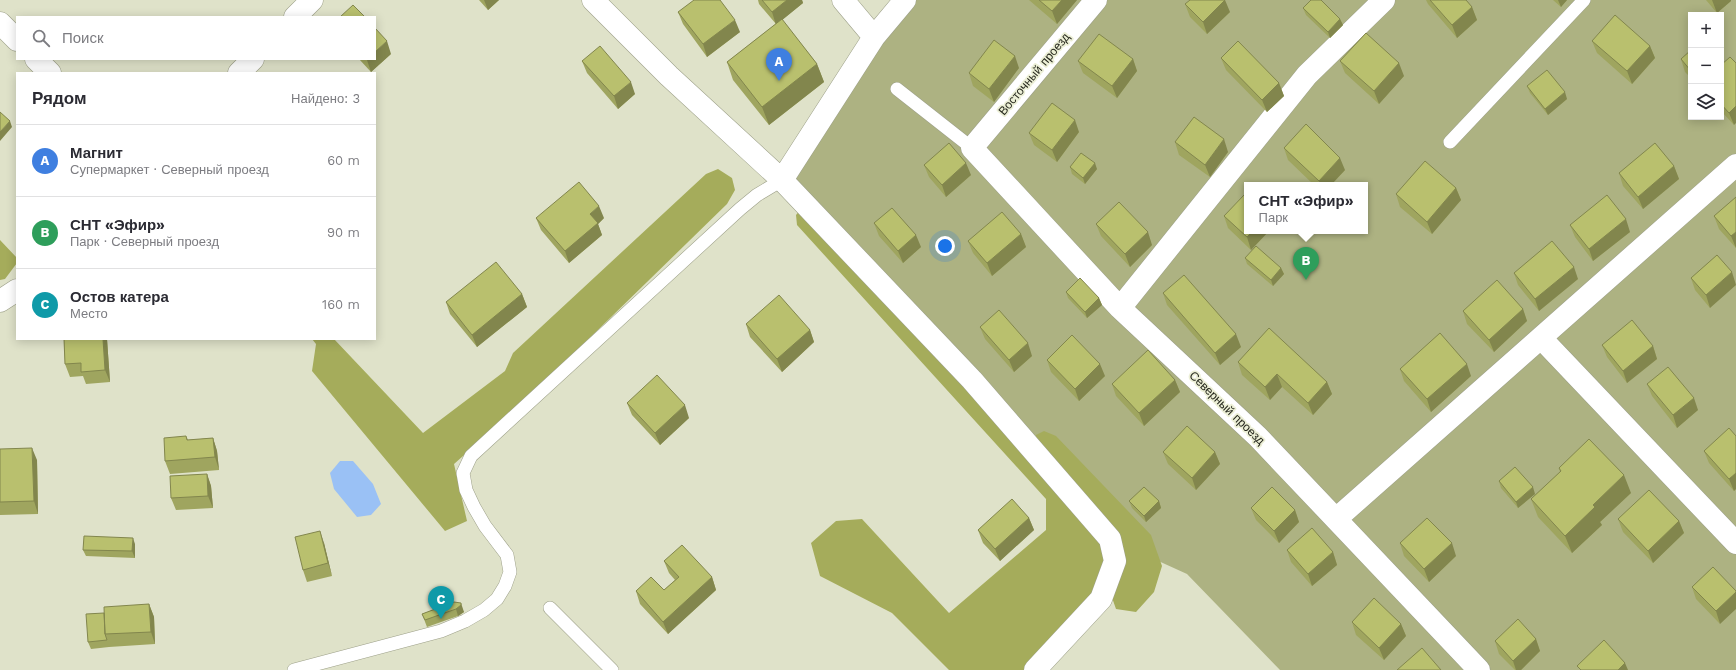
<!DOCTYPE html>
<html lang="ru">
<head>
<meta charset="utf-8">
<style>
	:root { --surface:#fff; --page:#f2f2f3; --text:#2b2b33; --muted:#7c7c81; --line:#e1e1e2; --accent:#111827 }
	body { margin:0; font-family:"Work Sans",sans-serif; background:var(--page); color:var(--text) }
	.controls { position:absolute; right:12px; top:12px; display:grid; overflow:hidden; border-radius:0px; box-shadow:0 2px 10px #0003 }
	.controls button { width:36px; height:36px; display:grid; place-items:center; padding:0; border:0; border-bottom:1px solid var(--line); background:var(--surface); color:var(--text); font:20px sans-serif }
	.you { position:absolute; left:945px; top:246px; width:14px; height:14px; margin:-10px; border:3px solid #fff; border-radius:50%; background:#1a73e8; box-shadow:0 0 0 6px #1a73e833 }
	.badge { display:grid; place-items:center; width:26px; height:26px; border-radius:50%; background:var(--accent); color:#fff; font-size:13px; font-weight:700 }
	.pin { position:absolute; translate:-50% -33px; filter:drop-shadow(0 1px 2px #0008) }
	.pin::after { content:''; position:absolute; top:21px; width:14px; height:12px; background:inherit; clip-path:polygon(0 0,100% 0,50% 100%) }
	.popup { position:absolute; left:1244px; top:182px; width:124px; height:52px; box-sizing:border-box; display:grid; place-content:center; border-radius:0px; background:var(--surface); filter:drop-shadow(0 1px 3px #0005); font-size:13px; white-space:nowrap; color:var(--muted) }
	.popup b { font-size:15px; color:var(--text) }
	.popup::after { content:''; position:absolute; left:50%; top:100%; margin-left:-8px; border:8px solid transparent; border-top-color:var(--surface) }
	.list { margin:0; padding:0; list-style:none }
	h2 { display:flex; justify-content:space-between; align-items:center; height:52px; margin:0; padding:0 16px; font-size:17px }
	h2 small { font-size:13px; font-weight:400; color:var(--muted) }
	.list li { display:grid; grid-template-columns:26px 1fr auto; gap:12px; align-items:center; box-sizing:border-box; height:72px; padding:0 16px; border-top:1px solid var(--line) }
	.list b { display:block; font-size:15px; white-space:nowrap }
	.list p { margin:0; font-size:13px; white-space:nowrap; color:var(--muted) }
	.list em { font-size:13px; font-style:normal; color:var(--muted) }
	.icon { flex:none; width:22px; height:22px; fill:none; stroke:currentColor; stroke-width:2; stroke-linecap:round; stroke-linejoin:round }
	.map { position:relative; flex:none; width:1736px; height:670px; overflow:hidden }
	.search { position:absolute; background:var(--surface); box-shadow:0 2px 10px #0003; left:16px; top:16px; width:360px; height:44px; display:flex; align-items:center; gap:10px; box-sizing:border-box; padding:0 14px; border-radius:0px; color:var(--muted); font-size:15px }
	.panel { position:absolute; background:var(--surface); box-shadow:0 2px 10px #0003; left:16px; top:72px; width:360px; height:268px; border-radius:0px }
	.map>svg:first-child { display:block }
	.green { fill:#adb282; fill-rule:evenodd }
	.forest { fill:#a5ac5b }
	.water { fill:#9ac1f5 }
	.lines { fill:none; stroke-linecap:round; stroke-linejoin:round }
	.lane-casing { stroke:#9da089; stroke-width:14 }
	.street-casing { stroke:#9da089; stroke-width:23 }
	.lane { stroke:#fff; stroke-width:13 }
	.street { stroke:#fff; stroke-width:22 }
	.wall { fill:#9fa55f }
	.shaded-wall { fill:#82864d }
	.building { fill:#b9c06e; stroke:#82864d }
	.labels { text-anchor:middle; stroke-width:3.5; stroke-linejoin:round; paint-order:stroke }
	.street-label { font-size:12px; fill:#24261c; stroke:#ecefd6 }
</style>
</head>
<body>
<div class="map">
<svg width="1736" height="670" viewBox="0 0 1736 670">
	<rect width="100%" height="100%" fill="#dfe2c9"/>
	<path class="green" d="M910 0H1736V670H1280L1187 574 1110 539 782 180ZM1691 15H1721V117H1691ZM1247 185H1365V231H1247Z"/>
	<path class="forest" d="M718 169 732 178 735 190 727 204 526 400 454 464 467 521 445 531 312 371 316 344 312 339H334L423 433 505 371 513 353 706 174Z
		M801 209 811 214 1106 546 1103 581 1030 670H949L892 613 820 576 811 543 836 521 862 519 949 613 1046 530V499L797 225 796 215Z
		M0 240 17 258V263L5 279 0 280Z
		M1044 431 1056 436 1151 535 1162 566 1154 592 1136 612 1116 609 1109 589 1122 548 1037 445 1036 435Z"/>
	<path class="water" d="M340 461H353L373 484 381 504 371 515 357 517 334 489 330 473Z"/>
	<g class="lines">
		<defs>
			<path id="lane" d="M897 89 972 148
				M1450 142 1584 0
				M550 608 612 670
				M294 670 441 631 465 621 484 610 497 599 505 586 510 572 507 555 485 526 474 507 466 490 463 473 471 456 740 209 757 195 782 180"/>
			<path id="street" d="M593 0 669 76 782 180
				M843 0 874 37
				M905 0 874 37 782 180 972 380 1110 539 1115 561 1101 599 1035 670
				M1096 0 972 148 1120 308 1258 437 1479 670
				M295 17 312 0
				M0 23 17 40
				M36 59 50 73
				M239 73 253 59
				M0 301 17 290
				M1120 308 1307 75 1384 0
				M1541 338 1736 543
				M1336 519 1736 165"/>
		</defs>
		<use href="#lane" class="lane-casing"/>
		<use href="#street" class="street-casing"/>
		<use href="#lane" class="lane"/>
		<use href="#street" class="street"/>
	</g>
	<path class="wall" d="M479 0H499L488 10Z
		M758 0H802L803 3 782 20 817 64 824 82 769 125 733 80 727 62 776 24 759 4Z
		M1029 0H1077L1057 24Z
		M1426 0H1466L1472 7 1477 20 1457 38 1428 4Z
		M1553 0H1567L1561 7Z
		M1706 0H1731V1L1717 13Z
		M1185 4 1230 12 1207 34 1190 17Z
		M1303 8 1340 19 1343 25 1330 38 1306 15Z
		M678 12 740 32 707 57 683 24Z
		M1592 41 1650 46 1655 58 1632 84 1597 53Z
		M1691 50V78L1685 72 1681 59Z
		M391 54 371 72 359 59H375Z
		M1221 58 1279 83 1284 96 1267 112 1226 70Z
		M1133 59 1137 71 1117 98 1083 73 1078 61Z
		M582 61 635 94 618 109 587 73Z
		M1340 61 1404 76 1379 104 1345 73Z
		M1721 65 1734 125 1721 111Z
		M1019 68 994 102 973 86 969 73Z
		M1527 86 1567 99 1548 115 1530 93Z
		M1079 132 1057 162 1034 145 1029 133Z
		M1175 142 1228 152 1210 177 1179 155Z
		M1284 148 1345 170 1331 185H1314L1288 160Z
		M924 165 971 175 946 197 929 177Z
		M1674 166 1679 179 1643 209 1623 186 1619 173Z
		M1070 167 1097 169 1085 184 1072 174Z
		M1456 188 1461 200 1432 234 1400 207 1396 194Z
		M1736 197V248L1719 229 1714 216Z
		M1224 216 1247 231H1269L1251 250 1228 228Z
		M536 218H604L598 224 602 235 569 263 541 230Z
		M874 223 921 247 903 263 879 236Z
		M1096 224 1152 245 1130 267 1101 236Z
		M1570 225 1630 232 1593 261 1575 237Z
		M1021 234 1026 247 992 276 973 253 968 241Z
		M1717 255 1710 308 1695 290 1691 278Z
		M1245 258 1281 268 1284 274 1273 286 1247 264Z
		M1514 273 1578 279 1539 311 1518 285Z
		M1066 292 1099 298 1102 305 1087 318 1068 298Z
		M1163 293 1241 347 1220 365 1167 305Z
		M522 294 527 307 477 347 450 314 446 302Z
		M1523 309 1527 321 1494 352 1467 324 1463 311Z
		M746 324 810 330 814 342 782 372 750 337Z
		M980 327 1032 356 1014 372 985 339Z
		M64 339H107L110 382 86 384 83 376 70 377 65 364Z
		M1602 345 1653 346 1657 359 1627 383 1607 357Z
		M1047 360 1105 376 1079 401 1051 372Z
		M1238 362 1327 382 1332 394 1313 415 1282 387 1270 400 1242 375Z
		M1400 369 1471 376 1431 412 1404 381Z
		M1175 380 1180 392 1144 426 1116 396 1112 384Z
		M1647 384 1698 410 1677 428 1652 396Z
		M627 403 689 418 660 445 632 415Z
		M186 436 188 440 213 438 217 451 219 470 170 474 165 461Z
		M1736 436V489L1734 491 1709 463 1704 451Z
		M0 449 37 460 38 514 0 515Z
		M1163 452H1215L1220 464 1196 490 1168 464Z
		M1559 468 1631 493 1600 522 1602 525 1572 553 1538 517 1531 499 1560 472Z
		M207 474 211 486 213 508 176 510 171 498Z
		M1499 481 1535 494 1518 508 1501 488Z
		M1129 501H1159L1161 508 1146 522 1132 508Z
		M1251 508 1295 510 1299 522 1279 543 1256 520Z
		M1029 518 1034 530 1000 561 983 543 978 530Z
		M1618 519 1679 521 1684 533 1653 563 1623 532Z
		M324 543 332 576 307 582 303 570Z
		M1400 543 1456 556 1429 582 1404 556Z
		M135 544V558L86 556 83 550Z
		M1287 550 1333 552 1337 565 1312 586 1291 562Z
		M664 561 712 577 716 590 668 634 640 604 636 591 664 590 675 580 669 573Z
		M1713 567 1720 624 1696 599 1692 587Z
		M454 602 464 612 458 616 427 627 422 614Z
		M149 604 154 617 155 644 109 647 91 649 88 642 104 613Z
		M1352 622 1401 624 1406 636 1384 660 1356 635Z
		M1536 639 1540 651 1521 670H1515L1499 654 1495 641Z"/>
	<path class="shaded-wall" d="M484 0H499L488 10Z
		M787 0H802L803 3 776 25 772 12Z
		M1062 0H1077L1057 24 1052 11Z
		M1225 0 1230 12 1207 34 1203 22Z
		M1558 0H1567L1561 7Z
		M1712 0H1731V1L1717 13Z
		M1472 7 1477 20 1457 38 1452 25Z
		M1340 19 1343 25 1330 38 1328 32Z
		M735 20 740 32 707 57 703 44Z
		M387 41 391 54 371 72 367 60 368 59H375V52Z
		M1650 46 1655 58 1632 84 1627 71Z
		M1015 56 1019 68 994 102 989 89Z
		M1133 59 1137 71 1117 98 1112 86Z
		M1399 63 1404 76 1379 104 1374 91Z
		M817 64 824 82 769 125 762 107Z
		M631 82 635 94 618 109 614 96Z
		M1279 83 1284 96 1267 112 1262 100Z
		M1565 92 1567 99 1548 115 1545 109Z
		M1736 106V123L1734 125 1729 113Z
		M1075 120 1079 132 1057 162 1052 150Z
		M10 121 12 127 0 141V132Z
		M1224 139 1228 152 1210 177 1205 165Z
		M1340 158 1345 170 1331 185H1320L1319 181Z
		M966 163 971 175 946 197 942 185Z
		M1095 163 1097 169 1085 184 1083 178Z
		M1674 166 1679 179 1643 209 1638 197Z
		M1456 188 1461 200 1432 234 1427 222Z
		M599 206 604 218 598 224 602 235 569 263 565 251 590 214Z
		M1626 219 1630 232 1593 261 1589 249Z
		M1253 231H1269L1251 250 1247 237Z
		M1148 232 1152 245 1130 267 1125 254Z
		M1736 232V248L1731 236Z
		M1021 234 1026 247 992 276 987 263Z
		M916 235 921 247 903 263 898 251Z
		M1574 267 1578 279 1539 311 1535 299Z
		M1281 268 1284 274 1273 286 1271 280Z
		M1732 272 1736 285 1710 308 1706 295Z
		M522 294 527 307 477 347 472 335Z
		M1099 298 1102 305 1087 318 1085 312Z
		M1523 309 1527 321 1494 352 1489 340Z
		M810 330 814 342 782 372 777 359Z
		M1236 334 1241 347 1220 365 1215 353Z
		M103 339H107L110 382 105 370Z
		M1028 343 1032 356 1014 372 1009 360Z
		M1653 346 1657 359 1627 383 1623 371Z
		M1100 364 1105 376 1079 401 1075 389Z
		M1467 364 1471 376 1431 412 1427 399Z
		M1277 374 1282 387 1270 400 1265 387Z
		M1175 380 1180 392 1144 426 1139 413Z
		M1327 382 1332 394 1313 415 1308 403Z
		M1694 398 1698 410 1677 428 1673 415Z
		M685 405 689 418 660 445 655 433Z
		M213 438 217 451 219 470 215 457Z
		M32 448 37 460 38 514 34 501Z
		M1215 452 1220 464 1196 490 1192 478Z
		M1736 473V489L1734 491 1729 479Z
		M207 474 211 486 213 508 208 496Z
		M1624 475 1631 493 1600 522 1602 525 1572 553 1565 536 1593 505Z
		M1533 487 1535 494 1518 508 1516 502Z
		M1159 501 1161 508 1146 522 1144 516Z
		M1295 510 1299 522 1279 543 1274 531Z
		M1029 518 1034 530 1000 561 995 549Z
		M1679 521 1684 533 1653 563 1648 551Z
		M320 531 324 543 332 576 328 563Z
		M133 538 135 544V558L132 551Z
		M1452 543 1456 556 1429 582 1424 569Z
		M1333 552 1337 565 1312 586 1308 574Z
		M712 577 716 590 668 634 663 622Z
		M1736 592V609L1720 624 1716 611Z
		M461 603 464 612 458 616 456 609Z
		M149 604 154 617 155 644 151 632Z
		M1401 624 1406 636 1384 660 1379 648Z
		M1536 639 1540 651 1521 670H1516L1513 661Z
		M1625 663 1628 670H1618Z"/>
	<path class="building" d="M694 0H720L735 20 703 44 678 12Z
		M762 0H787L772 12Z
		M1039 0H1062L1052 11Z
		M1190 0H1225L1203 22 1185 4Z
		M1311 0H1321L1340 19 1328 32 1303 8Z
		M1430 0H1466L1472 7 1452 25Z
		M353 5 365 17H340Z
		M1615 15 1650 46 1627 71 1592 41Z
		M782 19 817 64 762 107 727 62Z
		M375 28 387 41 375 52Z
		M1366 33 1399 63 1374 91 1340 61Z
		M1099 34 1133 59 1112 86 1078 61Z
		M994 40 1015 56 989 89 969 73Z
		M1238 41 1279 83 1262 100 1221 58Z
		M600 46 631 82 614 96 582 61Z
		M1691 50V71L1681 59Z
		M1730 57 1736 63V106L1729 113 1721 104V65Z
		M1547 70 1565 92 1545 109 1527 86Z
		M1052 103 1075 120 1052 150 1029 133Z
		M0 112 10 121 0 132Z
		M1194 117 1224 139 1205 165 1175 142Z
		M1306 124 1340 158 1319 181 1284 148Z
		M949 143 966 163 942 185 924 165Z
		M1655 143 1674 166 1638 197 1619 173Z
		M1081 153 1095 163 1083 178 1070 167Z
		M1425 161 1456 188 1427 222 1396 194Z
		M579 182 599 206 590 214 598 223 565 251 536 218Z
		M1244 195 1247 198V231H1253L1247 237 1224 216Z
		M1607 195 1626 219 1589 249 1570 225Z
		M1736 197V232L1731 236 1714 216Z
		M1119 202 1148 232 1125 254 1096 224Z
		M892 208 916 235 898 251 874 223Z
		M1002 212 1021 234 987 263 968 241Z
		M1552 241 1574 267 1535 299 1514 273Z
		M1256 246 1281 268 1271 280 1245 258Z
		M1717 255 1732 272 1706 295 1691 278Z
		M496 262 522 294 472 335 446 302Z
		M1184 275 1236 334 1215 353 1163 293Z
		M1080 278 1099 298 1085 312 1066 292Z
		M1497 280 1523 309 1489 340 1463 311Z
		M779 295 810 330 777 359 746 324Z
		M999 310 1028 343 1009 360 980 327Z
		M1632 320 1653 346 1623 371 1602 345Z
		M1269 328 1327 382 1308 403 1277 374 1265 387 1238 362Z
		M1440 333 1467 364 1427 399 1400 369Z
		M1072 335 1100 364 1075 389 1047 360Z
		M64 339H103L105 370 81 372V363L65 364Z
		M1148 350 1175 380 1139 413 1112 384Z
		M1668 367 1694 398 1673 415 1647 384Z
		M657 375 685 405 655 433 627 403Z
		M1187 426 1215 452 1192 478 1163 452Z
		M1729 428 1736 436V473L1729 479 1704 451Z
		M186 436 187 440 213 438 215 457 165 461 164 438Z
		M1589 439 1624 475 1593 505 1595 507 1565 536 1531 499 1561 471 1559 468Z
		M32 448 34 501 0 502V449Z
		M1515 467 1533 487 1516 502 1499 481Z
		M207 474 208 496 171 498 170 476Z
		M1144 487 1159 501 1144 516 1129 501Z
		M1272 487 1295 510 1274 531 1251 508Z
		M1649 490 1679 521 1648 551 1618 519Z
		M1012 499 1029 518 995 549 978 530Z
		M1427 518 1452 543 1424 569 1400 543Z
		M1312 528 1333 552 1308 574 1287 550Z
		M320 531 328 563 303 570 295 537Z
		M84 536 133 538 132 551 83 550Z
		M682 545 712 577 663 622 636 591 651 577 664 590 679 577 664 561Z
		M1713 567 1736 591V592L1716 611 1692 587Z
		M1374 598 1401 624 1379 648 1352 622Z
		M454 602 461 603V605L456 609 425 620 422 614Z
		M149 604 151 632 105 634 104 607Z
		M104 613 105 634 107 640 88 642 86 614Z
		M1518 619 1536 639 1513 661 1495 641Z
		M1604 640 1625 663 1618 670H1581L1577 666Z
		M1422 648 1441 670H1397Z"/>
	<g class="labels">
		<g class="street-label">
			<text transform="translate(1034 74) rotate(-50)" y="4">Восточный проезд</text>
			<text transform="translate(1227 408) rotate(44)" y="4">Северный проезд</text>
		</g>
	</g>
</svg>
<div class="controls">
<button>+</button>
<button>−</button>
<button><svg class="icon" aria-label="layers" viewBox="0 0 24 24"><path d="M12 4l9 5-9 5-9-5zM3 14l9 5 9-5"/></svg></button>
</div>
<div class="you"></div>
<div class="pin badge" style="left:779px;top:81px;background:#3f7fe0">A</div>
<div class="pin badge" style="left:1306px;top:280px;background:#2e9e5b">B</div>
<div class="popup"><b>СНТ «Эфир»</b>Парк</div>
<div class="pin badge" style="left:441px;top:619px;background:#0f9aa8">C</div>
<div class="search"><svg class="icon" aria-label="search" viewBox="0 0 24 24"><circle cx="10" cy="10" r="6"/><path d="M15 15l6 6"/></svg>Поиск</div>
<section class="panel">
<h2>Рядом<small>Найдено: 3</small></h2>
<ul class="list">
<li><span class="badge" style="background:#3f7fe0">A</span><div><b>Магнит</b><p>Супермаркет · Северный проезд</p></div><em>60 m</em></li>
<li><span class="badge" style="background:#2e9e5b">B</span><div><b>СНТ «Эфир»</b><p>Парк · Северный проезд</p></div><em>90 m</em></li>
<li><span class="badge" style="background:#0f9aa8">C</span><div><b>Остов катера</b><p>Место</p></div><em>160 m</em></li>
</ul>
</section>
</div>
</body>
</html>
